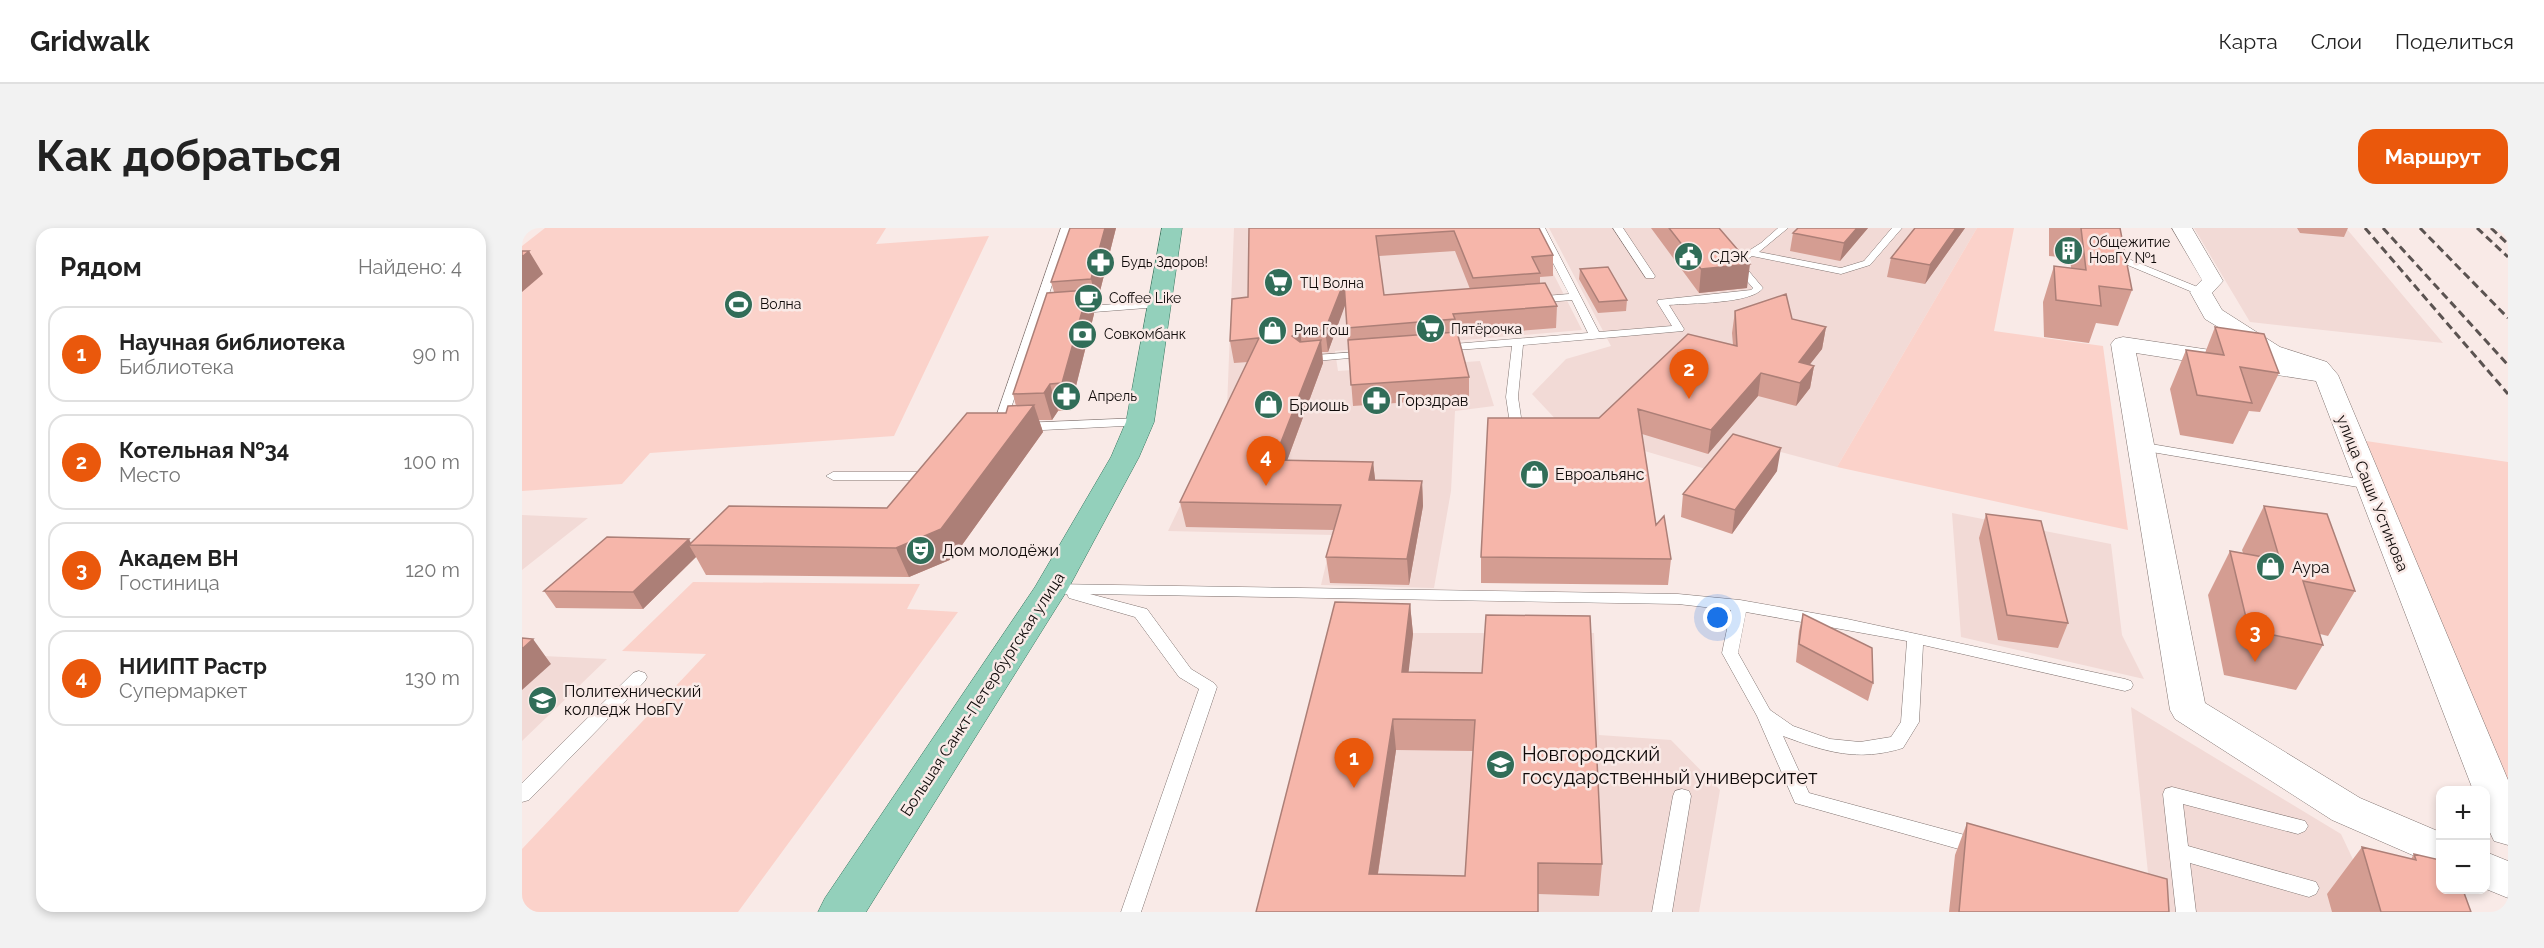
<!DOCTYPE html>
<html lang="ru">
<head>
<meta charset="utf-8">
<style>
	:root { --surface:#fff; --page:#f2f2f2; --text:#222; --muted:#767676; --line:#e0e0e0; --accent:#ea580c }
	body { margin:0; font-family:Raleway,sans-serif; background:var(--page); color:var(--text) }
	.controls { position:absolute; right:18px; bottom:18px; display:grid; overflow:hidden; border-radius:12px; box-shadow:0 3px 9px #0003 }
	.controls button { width:54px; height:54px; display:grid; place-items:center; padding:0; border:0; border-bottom:2px solid var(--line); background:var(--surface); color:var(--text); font:30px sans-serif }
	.you { position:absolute; left:1196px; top:390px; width:21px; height:21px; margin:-15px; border:4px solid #fff; border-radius:50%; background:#1a73e8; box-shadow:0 0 0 9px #1a73e833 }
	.badge { display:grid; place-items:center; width:39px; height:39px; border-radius:50%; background:var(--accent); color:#fff; font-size:20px; font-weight:700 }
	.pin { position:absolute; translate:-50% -50px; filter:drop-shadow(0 2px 3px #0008) }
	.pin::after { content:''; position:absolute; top:32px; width:21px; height:18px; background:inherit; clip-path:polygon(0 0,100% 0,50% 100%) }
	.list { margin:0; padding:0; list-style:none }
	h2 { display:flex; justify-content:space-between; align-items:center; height:78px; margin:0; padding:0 24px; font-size:26px }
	h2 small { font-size:20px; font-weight:400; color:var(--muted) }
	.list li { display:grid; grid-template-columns:39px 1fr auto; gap:18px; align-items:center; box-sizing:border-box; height:96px; margin:0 12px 12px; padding:0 12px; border:2px solid var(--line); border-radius:18px }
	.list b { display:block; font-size:22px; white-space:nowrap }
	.list p { margin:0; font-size:20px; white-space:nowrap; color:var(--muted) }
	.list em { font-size:20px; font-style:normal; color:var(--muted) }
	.map { position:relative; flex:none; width:1986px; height:684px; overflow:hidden; border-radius:18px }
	header { display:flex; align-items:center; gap:36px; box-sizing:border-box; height:84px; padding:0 30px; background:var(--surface); border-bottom:2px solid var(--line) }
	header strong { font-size:28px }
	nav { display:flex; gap:33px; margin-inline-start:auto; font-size:21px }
	.intro { display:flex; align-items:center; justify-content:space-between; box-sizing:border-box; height:144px; padding:0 36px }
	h1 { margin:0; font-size:42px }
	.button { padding:15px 27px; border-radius:18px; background:var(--accent); color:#fff; font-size:21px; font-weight:700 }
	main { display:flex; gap:36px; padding:0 36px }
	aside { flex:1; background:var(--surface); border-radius:18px; box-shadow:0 3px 9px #0003 }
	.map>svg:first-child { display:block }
	.built { fill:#f2dad6 }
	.green { fill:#fbd2ca }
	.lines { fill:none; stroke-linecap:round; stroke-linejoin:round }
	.lane-casing { stroke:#817471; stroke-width:1 }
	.street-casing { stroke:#817471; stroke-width:1 }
	.primary-casing { stroke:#36765f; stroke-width:1 }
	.lane { fill:#fff; fill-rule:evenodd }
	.street { fill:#fff; fill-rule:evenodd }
	.primary { fill:#93d0bb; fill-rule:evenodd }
	.rail { stroke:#5b5351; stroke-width:3; stroke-dasharray:8 4.5; stroke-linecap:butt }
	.wall { fill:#d49d92; fill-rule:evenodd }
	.shaded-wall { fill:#ac7f77 }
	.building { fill:#f6b6aa; stroke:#ac7f77; stroke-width:1.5; fill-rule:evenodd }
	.labels { text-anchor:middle; stroke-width:5; stroke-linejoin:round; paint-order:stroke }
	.far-poi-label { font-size:14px; fill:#0f0a09; stroke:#f9eae7; text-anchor:start }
	.poi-label { font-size:16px; fill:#0f0a09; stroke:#f9eae7; text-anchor:start }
	.street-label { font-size:16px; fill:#0f0a09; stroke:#f9eae7 }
	.near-poi-label { font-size:20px; fill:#0f0a09; stroke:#f9eae7; text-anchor:start }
</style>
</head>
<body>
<header>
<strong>Gridwalk</strong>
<nav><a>Карта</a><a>Слои</a><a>Поделиться</a></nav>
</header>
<div class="intro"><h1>Как добраться</h1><a class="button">Маршрут</a></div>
<main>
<aside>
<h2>Рядом<small>Найдено: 4</small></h2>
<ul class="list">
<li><span class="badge">1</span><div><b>Научная библиотека</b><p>Библиотека</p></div><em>90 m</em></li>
<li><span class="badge">2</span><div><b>Котельная №34</b><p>Место</p></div><em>100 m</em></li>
<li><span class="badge">3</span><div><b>Академ ВН</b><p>Гостиница</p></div><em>120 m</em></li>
<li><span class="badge">4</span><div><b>НИИПТ Растр</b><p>Супермаркет</p></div><em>130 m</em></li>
</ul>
</aside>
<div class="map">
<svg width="1986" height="684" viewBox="0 0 1986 684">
	<rect width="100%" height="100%" fill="#f9eae7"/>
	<path class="built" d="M712 0H1008L1060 102 813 123 816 143 958 133 972 178 933 183 929 263 912 360 799 357 811 307 646 303 705 180Z
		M1027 0H1455L1315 239 1218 213 1194 244 1041 199 1010 166 1044 131 1089 118Z
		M1672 0H1824L1921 115 1728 94Z
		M1430 285 1589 316 1600 407 1622 451 1439 409Z
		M0 287 66 290 0 342Z
		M817 405H1072L1077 507 1149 512 1198 562 1177 684H750Z
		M0 427 85 431 0 513Z
		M1609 479 1819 606 1845 661 1925 684H1630Z"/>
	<path class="green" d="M23 0H364L354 16 467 8 372 208 128 225 100 256 0 263V18Z
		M1455 0H1492L1472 103 1581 118 1606 302 1315 239Z
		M1844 213 1986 234V559Z
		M171 354 398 356 385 381 436 384 216 684H0V621L184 426 100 423Z"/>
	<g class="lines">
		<defs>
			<path id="lane" d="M539 0H549L522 81 637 73 642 76 637 79 520 88 487 186 485 189H477L475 186Z
				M1013 0H1023L1077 104 1150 98 1135 74 1136 72 1229 62 1231 60 1209 34 1239 15 1256 0H1266L1237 24 1319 40 1342 33 1370 0H1380L1348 37 1319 46 1230 28 1220 35 1241 60C1230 76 1168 75 1147 77L1162 101 1161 103 1001 117 996 169 1000 196 994 200 988 196 984 169 990 118 919 123 913 120 919 117 1066 105 1050 72 1011 75 1006 72 1011 69 1047 66Z
				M1091 0H1101L1133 48 1132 50H1124Z
				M1587 23 1683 62 1684 64 1675 66 1584 28 1582 26Z
				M847 123 851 124V128L781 134 775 131 781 128Z
				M618 190 622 191V197L501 203 495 199 501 195Z
				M1617 214 1848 253 1855 257 1848 261 1612 221 1611 218 1612 215Z
				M408 236 415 240 406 251 401 252H311L304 248 311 244H397Z
				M529 356 1156 366 1218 372 1325 391 1603 451 1609 453 1611 457 1609 461 1603 463 1401 417 1397 494 1381 520C1336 534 1304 524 1261 508L1287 565 1465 613 1468 619 1465 625 1458 627 1273 575 1235 488 1200 425 1209 382 1156 376 568 366 625 381 669 441 692 455 695 459 619 684H599L677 461 657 449 613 389 547 370 545 366 524 364 521 361 524 358ZM1224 384 1385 413 1379 494 1369 509 1338 514 1308 511 1271 498 1248 482 1216 425Z
				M117 443 123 445 125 449 123 453 7 572 0 574V555L111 445Z
				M1650 559 1783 593 1786 598 1783 603 1776 606 1661 576 1666 618 1794 654 1797 660 1794 666 1787 669 1668 635 1674 684H1654L1641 566 1643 561Z
				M1160 561 1167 563 1169 568 1150 684H1130L1151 568 1153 563Z"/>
			<path id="street" d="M1650 0H1670L1701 53 1690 65 1700 82 1758 119 1805 134 1816 147 1986 552V617L1972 613 1964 596V562H1951L1794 153 1614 125 1683 475 1838 570 1918 604V639L1810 592 1653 491 1648 482 1589 116 1593 111 1601 109 1749 131 1683 91 1668 64 1680 52Z
				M1964 624 1986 633V670L1964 661Z"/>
			<path id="primary" d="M640 0H660L632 194 617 229 546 361 344 684H296L303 670 513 359 589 229 604 194Z"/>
		</defs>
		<use href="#lane" class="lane-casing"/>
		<use href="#street" class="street-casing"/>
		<use href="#primary" class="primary-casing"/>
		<use href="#lane" class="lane"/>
		<use href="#street" class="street"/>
		<use href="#primary" class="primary"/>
		<path class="rail" d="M1843 0 1986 166
			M1861 0 1986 137
			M1898 0 1986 90
			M1955 0 1986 29
			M1969 0 1986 16"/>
	</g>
	<path class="wall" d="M548 0H594L575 75H569L572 86 548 182 536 183 530 192H517L521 204 430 331 387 349 184 347 174 329 121 381 34 380 22 363 169 315 365 280 484 185 494 178 491 166 532 64 529 54Z
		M727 0H1017L1031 27V48L1018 49V56L1035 78 1034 100 936 108 947 149V170L831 178 823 76 806 124H800L801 135 765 233 851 234 853 252 900 253 901 278 887 357 808 355 804 329 812 302 664 299 658 274 726 134 712 135 708 113 726 69ZM933 23 948 61 862 67 857 28Z
		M1129 0H1197L1225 60 1177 65Z
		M1346 0 1318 33 1268 23 1271 5Z
		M1393 0H1443L1403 56 1365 49 1369 30Z
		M1527 0H1598L1610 62 1596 98 1574 95 1567 115 1522 109 1521 74 1532 38 1549 40 1548 30 1527 28Z
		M1775 0H1826L1822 9 1778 5Z
		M1058 41 1105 72 1104 83 1076 85 1057 51Z
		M1213 83 1270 91 1304 99 1300 121 1288 136 1292 138 1288 160 1274 178 1236 168 1186 226 1120 206 1134 297 1149 331 1146 357 959 355V329L1077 190 1211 117 1210 105Z
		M1693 99 1757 145 1738 184 1727 183 1711 216 1658 207 1648 161 1664 122 1683 125Z
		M1255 243 1210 306 1159 289 1161 266Z
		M1742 278 1833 363 1806 408 1798 406 1801 417 1774 462 1702 447 1686 367 1708 323 1721 325 1720 322Z
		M1464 286 1546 395 1536 420 1476 412 1457 310Z
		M888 376 891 406 886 444 960 445 1080 636 1077 668 1016 666 734 684ZM874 522 951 523 943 648 856 646Z
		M1281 386 1351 455 1346 473 1274 434 1277 403Z
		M1445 595 1647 684H1427L1433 627Z
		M1840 619 1889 631 1892 626 1949 684H1810L1805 666Z"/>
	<path class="shaded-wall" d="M583 0H594L575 75 569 51Z
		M1335 0H1346L1318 33 1322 15Z
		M1434 0H1443L1403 56 1408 37Z
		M7 23 21 46 0 64V29Z
		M1228 36 1225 60 1177 65 1179 41Z
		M822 54 824 75 806 124 803 102Z
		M566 62 572 86 548 182 540 155Z
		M1304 99 1300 121 1274 154 1277 134Z
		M778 103 781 126 770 108Z
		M799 112 801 135 756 257 752 232Z
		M1292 138 1288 160 1274 178 1278 155Z
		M1239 145 1236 168 1186 226 1189 202Z
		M528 156 536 183 530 192 522 165Z
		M512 177 521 204 430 331 387 349 374 320Z
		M1259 220 1255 243 1210 306 1213 282Z
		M851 234 854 259 847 252Z
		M900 253 901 278 887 357 885 331Z
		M167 311 170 317H167L174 329 121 381 111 364Z
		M888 376 891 406 883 475 880 444Z
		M11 411 29 436 0 462V421Z
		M871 491 874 522 851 678 847 646Z"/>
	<path class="building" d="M548 0H583L569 51 529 54Z
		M727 0H1017L1031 27 1010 29 1018 45 951 50 932 3 854 8 862 67 1023 55 1035 78 931 86 933 91 825 100 822 54 803 102 778 103 770 108 778 114 799 112 752 232 851 234 847 252 900 253 885 331 804 329 819 277 658 274 737 110 708 113 710 71 726 69Z
		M1147 0H1197L1228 36 1179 41Z
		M1276 0H1335L1322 15 1271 5Z
		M1393 0H1434L1408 37 1369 30Z
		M1559 0H1598L1610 62 1577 58 1579 78 1534 72 1532 38 1564 42Z
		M0 23H7L0 29Z
		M1086 39 1105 72 1077 74 1058 41Z
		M566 62 540 155 528 156 522 165 491 166 525 65Z
		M1264 66 1270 91 1304 99 1277 134 1292 138 1278 155 1239 145 1189 202 1116 181 1134 297 1142 288 1149 331 959 329 966 190H1077L1166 106 1215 118 1213 83Z
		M1693 99 1742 106 1757 145 1718 139 1730 175 1675 167 1664 122 1702 127Z
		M935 104 947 149 829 157 826 112Z
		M512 177 419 301 374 320 167 317 207 278 365 280 445 185H484L486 178Z
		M1211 206 1259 220 1213 282 1161 266Z
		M1742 278 1805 286 1833 363 1781 353 1801 417 1727 402 1708 323 1758 332Z
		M1464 286 1519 293 1546 395 1485 387Z
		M85 309 167 311 111 364 22 363Z
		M813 374 888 376 880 444 960 445 964 387 1068 388 1080 636 1016 635V684H734ZM871 491 953 492 943 648 847 646Z
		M1281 386 1350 420 1351 455 1277 416Z
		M0 410 11 411 0 421Z
		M1445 595 1645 651 1647 684H1437Z
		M1840 619 1894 632 1892 626 1918 632V662H1941L1949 684H1859Z"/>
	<defs>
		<symbol id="building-disc" viewBox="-11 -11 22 22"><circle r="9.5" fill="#316d58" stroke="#f9eae7"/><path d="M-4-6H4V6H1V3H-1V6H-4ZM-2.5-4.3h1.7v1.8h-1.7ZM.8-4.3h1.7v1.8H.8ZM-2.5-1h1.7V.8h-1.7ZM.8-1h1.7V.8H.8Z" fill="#fff"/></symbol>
		<symbol id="civic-disc" viewBox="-11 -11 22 22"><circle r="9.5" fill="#316d58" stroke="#f9eae7"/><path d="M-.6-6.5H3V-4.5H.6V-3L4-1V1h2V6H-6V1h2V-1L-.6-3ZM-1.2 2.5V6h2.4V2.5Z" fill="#fff"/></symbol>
		<symbol id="pharmacy-disc" viewBox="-11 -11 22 22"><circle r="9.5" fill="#316d58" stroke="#f9eae7"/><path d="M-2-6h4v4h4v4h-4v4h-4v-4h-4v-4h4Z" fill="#fff"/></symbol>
		<symbol id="supermarket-disc" viewBox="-11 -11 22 22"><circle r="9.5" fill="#316d58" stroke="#f9eae7"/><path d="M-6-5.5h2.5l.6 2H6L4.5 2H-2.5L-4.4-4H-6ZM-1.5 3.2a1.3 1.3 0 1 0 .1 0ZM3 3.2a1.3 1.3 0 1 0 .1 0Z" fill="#fff"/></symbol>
		<symbol id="cafe-disc" viewBox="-11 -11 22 22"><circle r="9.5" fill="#316d58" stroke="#f9eae7"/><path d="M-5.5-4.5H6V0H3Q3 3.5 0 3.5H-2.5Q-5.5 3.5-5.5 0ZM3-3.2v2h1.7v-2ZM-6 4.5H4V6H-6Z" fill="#fff"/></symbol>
		<symbol id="stadium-disc" viewBox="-11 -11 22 22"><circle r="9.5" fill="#316d58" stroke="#f9eae7"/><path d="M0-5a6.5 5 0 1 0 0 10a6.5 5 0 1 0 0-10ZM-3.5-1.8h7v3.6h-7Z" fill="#fff"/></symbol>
		<symbol id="shop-disc" viewBox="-11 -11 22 22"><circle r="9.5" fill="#316d58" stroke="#f9eae7"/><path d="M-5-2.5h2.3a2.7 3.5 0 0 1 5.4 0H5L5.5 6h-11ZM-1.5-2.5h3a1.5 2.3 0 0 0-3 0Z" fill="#fff"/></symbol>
		<symbol id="bank-disc" viewBox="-11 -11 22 22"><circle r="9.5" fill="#316d58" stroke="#f9eae7"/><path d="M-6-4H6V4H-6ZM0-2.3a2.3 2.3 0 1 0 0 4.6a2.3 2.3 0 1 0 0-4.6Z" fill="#fff"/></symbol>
		<symbol id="theatre-disc" viewBox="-11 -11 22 22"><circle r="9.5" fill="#316d58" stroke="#f9eae7"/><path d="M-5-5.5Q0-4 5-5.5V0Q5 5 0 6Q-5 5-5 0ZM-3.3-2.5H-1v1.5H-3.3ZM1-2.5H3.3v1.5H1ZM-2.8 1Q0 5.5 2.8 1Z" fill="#fff"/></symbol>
		<symbol id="university-disc" viewBox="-11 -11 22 22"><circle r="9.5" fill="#316d58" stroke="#f9eae7"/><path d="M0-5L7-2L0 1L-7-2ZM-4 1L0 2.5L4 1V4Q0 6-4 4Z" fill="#fff"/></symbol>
	</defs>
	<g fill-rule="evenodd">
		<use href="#building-disc" x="1530" y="6" width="33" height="33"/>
		<use href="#civic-disc" x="1150" y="12" width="33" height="33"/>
		<use href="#pharmacy-disc" x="562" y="18" width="33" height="33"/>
		<use href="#supermarket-disc" x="740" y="38" width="33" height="33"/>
		<use href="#cafe-disc" x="550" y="54" width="33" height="33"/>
		<use href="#stadium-disc" x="200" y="60" width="33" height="33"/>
		<use href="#supermarket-disc" x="892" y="84" width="33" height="33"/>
		<use href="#shop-disc" x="734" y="86" width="33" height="33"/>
		<use href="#bank-disc" x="544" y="90" width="33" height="33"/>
		<use href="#pharmacy-disc" x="528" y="152" width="33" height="33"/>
		<use href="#pharmacy-disc" x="838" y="156" width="33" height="33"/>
		<use href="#shop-disc" x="730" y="160" width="33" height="33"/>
		<use href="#shop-disc" x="996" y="230" width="33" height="33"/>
		<use href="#theatre-disc" x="382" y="306" width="33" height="33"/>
		<use href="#shop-disc" x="1732" y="322" width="33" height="33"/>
		<use href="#university-disc" x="4" y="456" width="33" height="33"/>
		<use href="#university-disc" x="962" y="520" width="33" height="33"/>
	</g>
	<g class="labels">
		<g class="far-poi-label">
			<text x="1567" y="19">Общежитие<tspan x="1567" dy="16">НовГУ №1</tspan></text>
			<text x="1188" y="34">СДЭК</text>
			<text x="599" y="39">Будь Здоров!</text>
			<text x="778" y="60">ТЦ Волна</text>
			<text x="587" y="75">Coffee Like</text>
			<text x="238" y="81">Волна</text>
			<text x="929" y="106">Пятёрочка</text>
			<text x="772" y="107">Рив Гош</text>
			<text x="582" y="111">Совкомбанк</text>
			<text x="566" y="173">Апрель</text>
		</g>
		<g class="poi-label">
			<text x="875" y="178">Горздрав</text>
			<text x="767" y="183">Бриошь</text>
			<text x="1033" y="252">Евроальянс</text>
			<text x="420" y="328">Дом молодёжи</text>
			<text x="1770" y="345">Аура</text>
			<text x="42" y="469">Политехнический<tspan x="42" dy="18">колледж НовГУ</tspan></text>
		</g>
		<g class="street-label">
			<text transform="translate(1851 265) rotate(68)" y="6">улица Саши Устинова</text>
			<text transform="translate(460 466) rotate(-57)" y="6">Большая Санкт-Петербургская улица</text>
		</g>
		<g class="near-poi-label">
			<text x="1000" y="533">Новгородский<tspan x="1000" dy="23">государственный университет</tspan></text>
		</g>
	</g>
</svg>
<div class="controls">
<button>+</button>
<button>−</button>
</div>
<div class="you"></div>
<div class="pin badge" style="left:832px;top:560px">1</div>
<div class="pin badge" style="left:1167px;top:171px">2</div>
<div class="pin badge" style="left:1733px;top:434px">3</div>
<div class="pin badge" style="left:744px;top:258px">4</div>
</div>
</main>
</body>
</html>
